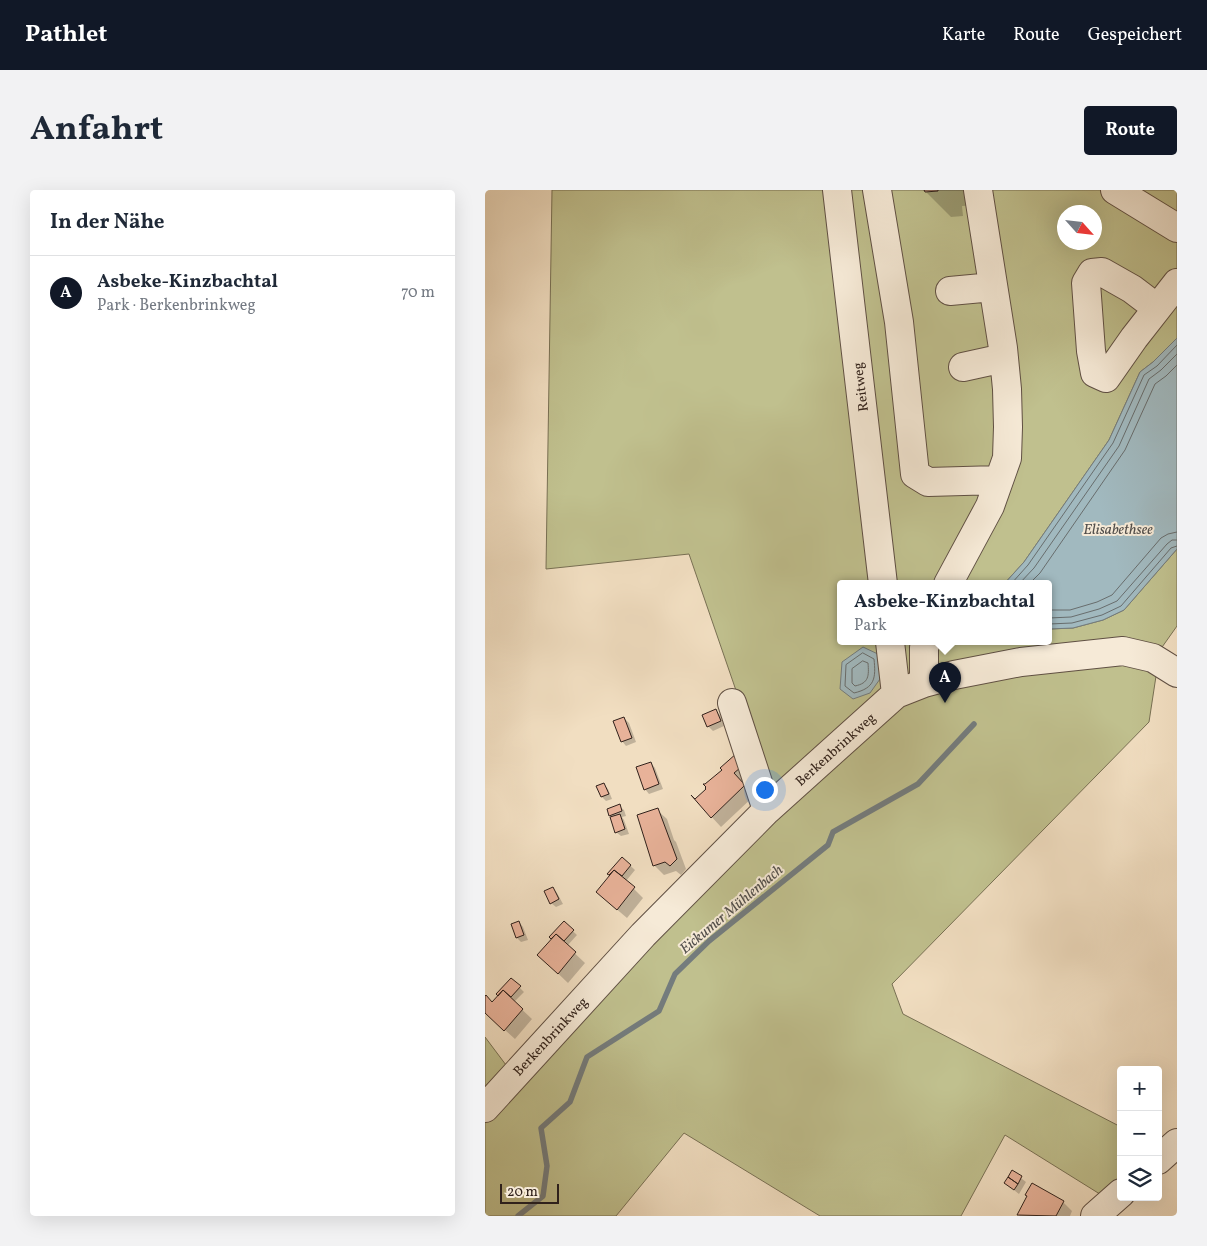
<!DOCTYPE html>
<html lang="de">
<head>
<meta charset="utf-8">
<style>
	:root { --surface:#fff; --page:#f2f2f3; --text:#1f2937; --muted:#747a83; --line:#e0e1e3; --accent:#111827 }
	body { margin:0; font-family:Vollkorn,serif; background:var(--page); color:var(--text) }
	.controls { position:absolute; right:15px; bottom:15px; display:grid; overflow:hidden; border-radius:5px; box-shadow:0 5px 20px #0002 }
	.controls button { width:45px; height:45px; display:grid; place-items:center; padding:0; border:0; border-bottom:1px solid var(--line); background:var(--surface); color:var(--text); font:25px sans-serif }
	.compass { position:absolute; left:572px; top:15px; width:45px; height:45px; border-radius:50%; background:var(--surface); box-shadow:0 5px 20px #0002; rotate:117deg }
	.scale { position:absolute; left:15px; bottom:12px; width:59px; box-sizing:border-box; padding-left:5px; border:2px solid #30211b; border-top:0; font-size:14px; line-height:18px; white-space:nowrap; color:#30211b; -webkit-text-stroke:4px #f6ead7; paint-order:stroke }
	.you { position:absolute; left:279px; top:599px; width:18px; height:18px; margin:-12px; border:4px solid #fff; border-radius:50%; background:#1a73e8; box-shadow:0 0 0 8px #1a73e833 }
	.badge { display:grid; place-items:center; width:32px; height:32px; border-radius:50%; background:var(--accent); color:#fff; font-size:16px; font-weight:700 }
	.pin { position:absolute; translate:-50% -41px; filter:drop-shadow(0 1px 2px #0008) }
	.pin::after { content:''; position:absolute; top:26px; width:18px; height:15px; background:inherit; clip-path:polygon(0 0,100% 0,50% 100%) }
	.popup { position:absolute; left:352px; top:390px; width:215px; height:65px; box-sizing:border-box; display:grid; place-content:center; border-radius:5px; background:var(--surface); filter:drop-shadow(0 1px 4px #0005); font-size:16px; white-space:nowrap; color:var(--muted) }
	.popup b { font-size:19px; color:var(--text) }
	.popup::after { content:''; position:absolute; left:50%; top:100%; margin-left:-10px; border:10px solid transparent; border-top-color:var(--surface) }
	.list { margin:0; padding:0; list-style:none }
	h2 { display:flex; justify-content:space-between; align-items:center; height:65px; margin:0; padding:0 20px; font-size:21px }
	h2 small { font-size:16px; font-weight:400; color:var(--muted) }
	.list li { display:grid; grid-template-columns:32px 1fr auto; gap:15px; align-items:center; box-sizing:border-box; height:75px; padding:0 20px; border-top:1px solid var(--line) }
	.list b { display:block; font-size:19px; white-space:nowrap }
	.list p { margin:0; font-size:16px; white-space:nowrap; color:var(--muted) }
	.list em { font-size:16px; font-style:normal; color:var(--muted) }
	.icon { flex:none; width:28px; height:28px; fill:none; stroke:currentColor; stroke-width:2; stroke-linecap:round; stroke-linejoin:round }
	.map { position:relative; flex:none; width:692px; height:1026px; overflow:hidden; border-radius:5px }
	header { display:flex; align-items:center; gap:30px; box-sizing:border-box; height:70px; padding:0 25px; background:var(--accent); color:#fff }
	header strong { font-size:24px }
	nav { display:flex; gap:28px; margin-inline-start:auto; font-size:18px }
	.intro { display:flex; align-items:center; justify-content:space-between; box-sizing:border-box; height:120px; padding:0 30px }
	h1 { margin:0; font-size:35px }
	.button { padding:12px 22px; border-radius:5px; background:var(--accent); color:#fff; font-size:18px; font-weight:700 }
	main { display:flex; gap:30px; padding:0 30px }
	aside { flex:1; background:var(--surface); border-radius:5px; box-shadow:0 5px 20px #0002 }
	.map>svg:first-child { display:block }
	.green { fill:#c0c08e; stroke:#787054; fill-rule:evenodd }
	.water { fill:#a1b9bf; stroke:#747c7d }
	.shadow { fill:#0003 }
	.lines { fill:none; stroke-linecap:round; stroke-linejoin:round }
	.shore { stroke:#686d6d; stroke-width:1 }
	.stream { stroke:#747c7d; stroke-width:5.5 }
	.building { fill:#e8b299; stroke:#30211b }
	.minor-casing { stroke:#605044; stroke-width:30 }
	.minor { stroke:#f6ead7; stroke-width:28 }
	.labels { text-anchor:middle; stroke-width:4; stroke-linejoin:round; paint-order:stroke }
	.street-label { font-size:14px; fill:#30211b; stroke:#f6ead7 }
	.water-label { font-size:15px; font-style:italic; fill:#524f4c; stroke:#f6ead7 }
</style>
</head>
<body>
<header>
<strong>Pathlet</strong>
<nav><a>Karte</a><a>Route</a><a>Gespeichert</a></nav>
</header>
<div class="intro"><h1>Anfahrt</h1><a class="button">Route</a></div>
<main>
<aside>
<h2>In der Nähe<small></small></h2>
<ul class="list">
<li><span class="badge">A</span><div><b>Asbeke-Kinzbachtal</b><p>Park · Berkenbrinkweg</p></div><em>70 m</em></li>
</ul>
</aside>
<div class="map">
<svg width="692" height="1026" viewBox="0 0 692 1026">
	<rect width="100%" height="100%" fill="#f1dec1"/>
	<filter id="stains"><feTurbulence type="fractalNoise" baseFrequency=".004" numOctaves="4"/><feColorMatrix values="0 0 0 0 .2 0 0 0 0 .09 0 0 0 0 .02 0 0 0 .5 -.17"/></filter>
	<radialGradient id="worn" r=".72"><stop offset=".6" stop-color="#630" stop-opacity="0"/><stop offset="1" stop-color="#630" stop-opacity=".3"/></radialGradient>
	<path class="green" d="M67 0H692V148L668 172 655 182 624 250 539 372 519 394H356V452H564V439L588 438 618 430 639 420 692 359V436L675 460 664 532 407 794 418 824 636 937V990L618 1006 520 945 476 1026H335L199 943 131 1026H0V847L24 879 286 602 204 364 61 379ZM580 22H610V52H580Z"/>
	<path class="water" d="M692 148V359L639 420 618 430 588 438 564 439V394H519L539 372 624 250 655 182 668 172Z
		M378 457 395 465V489L385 503 368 509 355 499 357 472Z"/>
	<path class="shadow" d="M441 0H496L500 15 477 16 478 26 466 27 441 2Z
		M230 521 235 525 239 536 228 541 223 536Z
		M139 528 144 533 151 552 141 556 137 551Z
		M252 565 269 583 258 593 269 606 236 637 211 610 223 599Z
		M166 573 170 578 178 599 164 604 160 599Z
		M119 594 123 599 127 609 121 611 117 607 113 597Z
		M134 616 139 620 141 626 137 627 139 630 144 644 136 646 131 642 128 628 125 625Z
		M172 620 182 629 189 650 191 652 201 679 196 685 191 681 179 685 169 675Z
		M137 668 150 680 141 691 158 708 142 728 122 711 126 686 124 683Z
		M68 698 72 703 78 714 71 717 66 713Z
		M34 732 38 737 43 750 36 752 32 748 27 735Z
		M79 733 92 745 82 756 100 773 83 793 63 774 68 749 66 747Z
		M26 789 39 802 29 812 47 829 30 849 0 822V808L7 813 14 806 13 804Z
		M528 982 541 992 534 1004 520 993Z
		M578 1012 587 1021 585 1026H535L533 1025Z"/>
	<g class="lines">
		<path class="shore" d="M526 394 543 375 628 253 659 185 672 176 692 155
			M534 394 549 378 634 256 664 189 676 180 692 164
			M544 394 555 383 640 260 670 194 681 186 692 175
			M564 420H585L612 412 627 405 676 348 683 344 692 342
			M564 428 586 427 614 419 632 411 682 354 687 350H692
			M564 434 587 433 617 425 636 416 686 358 692 356
			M378 463 389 469C391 488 390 498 369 503L360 496 361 475Z
			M378 471 383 473C384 486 384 493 370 496L367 493V479Z"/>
		<path class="stream" d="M33 1026 58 1006 62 976 56 938 85 912 102 867 174 821 190 784 224 751 343 655 348 642 433 594 489 534"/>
	</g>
	<path class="building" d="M439 0H453V1L440 2Z
		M231 519 236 531 222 537 217 525Z
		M139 527 147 548 136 552 128 531Z
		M252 563 261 573 249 583 260 595 226 628 206 605 210 609 221 599 220 598 221 597 218 594H220L237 580 235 578Z
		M166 572 174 594 159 600 151 577Z
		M119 593 124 604 116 607 111 596Z
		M135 614 137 621 124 626 122 619Z
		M173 618 192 669 185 676 180 672 168 676 152 625Z
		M135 624 140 639 130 643 125 627Z
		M137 667 146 675 137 686 129 680 124 685 122 684Z
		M129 680 150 697 132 720 111 702Z
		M68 697 74 709 65 714 59 701Z
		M34 731 39 745 31 748 26 734Z
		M79 731 89 740 79 751 71 744 66 749 64 747Z
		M71 744 91 762 73 784 52 765Z
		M26 788 36 796 26 807 18 800 13 806 11 804Z
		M18 800 38 819 19 841 0 823V806L1 805 7 812Z
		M527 980 537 986 533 994 523 987Z
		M523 987 533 994 529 1000 519 993Z
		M547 993 579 1011 571 1026 532 1025 542 1006 540 1005Z"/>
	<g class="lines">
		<defs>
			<path id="minor" d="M352 0 398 394
				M392 0 414 132 430 284 443 292 514 290
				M630 0 692 38
				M465 101 508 97
				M672 118 647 99 617 82 607 83 601 93 606 161 610 183 621 188 649 148 692 93
				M478 177 519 168
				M463 394 505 316 522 268 523 237 522 199 518 158 493 0
				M405 452 411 504
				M439 493V458L441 452
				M247 513 282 620
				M0 918 158 745 282 620 411 504 439 493 469 485 536 472 638 461 668 468 692 483
				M673 970 692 953
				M610 1026 636 1003"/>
		</defs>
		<use href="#minor" class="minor-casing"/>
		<use href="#minor" class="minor"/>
	</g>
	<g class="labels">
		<g class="street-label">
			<text transform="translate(375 197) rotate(-97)" y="5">Reitweg</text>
			<text transform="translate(350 559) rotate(-42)" y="5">Berkenbrinkweg</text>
			<text transform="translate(65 846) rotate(-47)" y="5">Berkenbrinkweg</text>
		</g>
		<g class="water-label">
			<text x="633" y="344">Elisabethsee</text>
			<text transform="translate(246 719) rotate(-40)" y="5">Eickumer Mühlenbach</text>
		</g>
	</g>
	<rect width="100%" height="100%" filter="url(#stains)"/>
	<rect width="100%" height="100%" fill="url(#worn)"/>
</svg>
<div class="controls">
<button>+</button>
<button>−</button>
<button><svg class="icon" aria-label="layers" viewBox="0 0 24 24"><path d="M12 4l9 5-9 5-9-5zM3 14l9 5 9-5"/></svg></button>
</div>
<svg class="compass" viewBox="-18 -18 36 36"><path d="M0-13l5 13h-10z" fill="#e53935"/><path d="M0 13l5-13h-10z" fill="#747a83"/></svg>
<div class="scale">20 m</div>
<div class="you"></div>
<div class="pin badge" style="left:460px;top:513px">A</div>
<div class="popup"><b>Asbeke-Kinzbachtal</b>Park</div>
</div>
</main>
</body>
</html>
